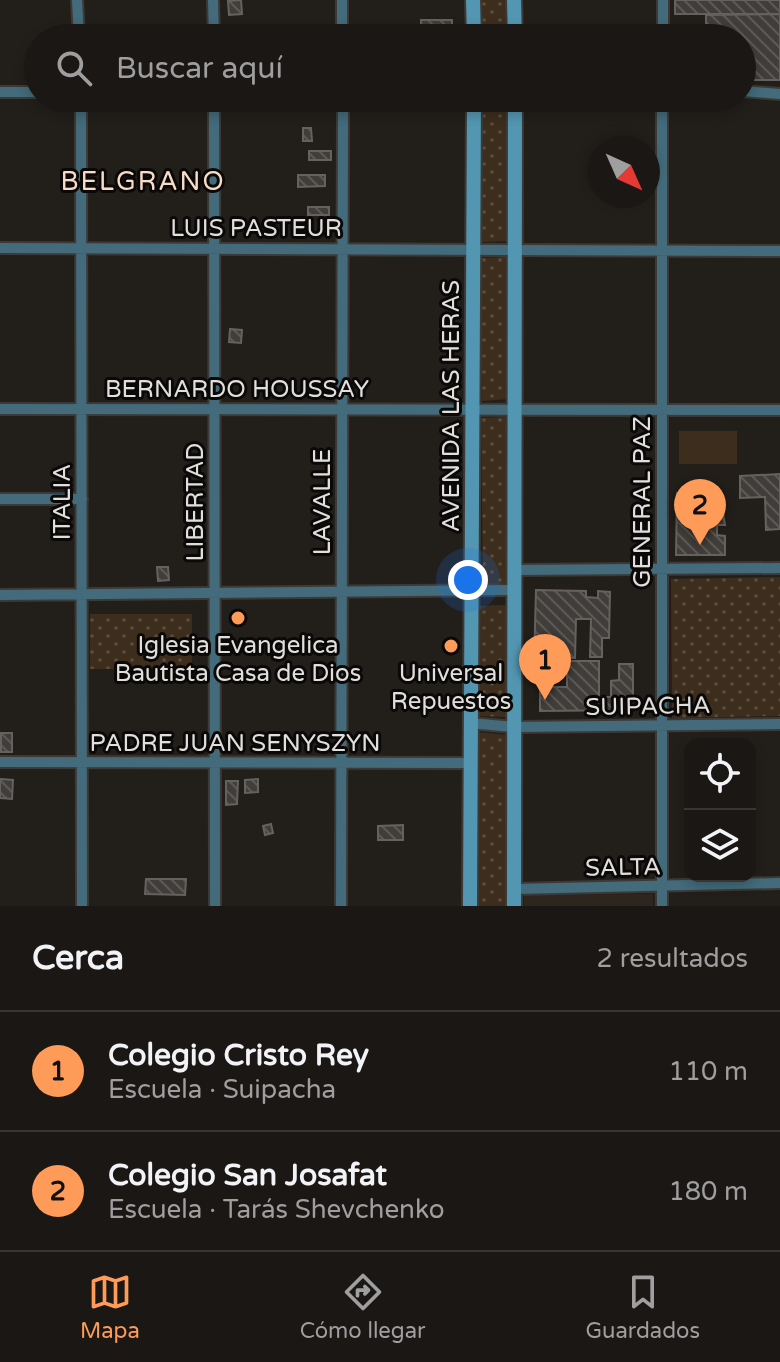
<!DOCTYPE html>
<html lang="es">
<head>
<meta charset="utf-8">
<style>
	:root { --surface:#1a1714; --page:#272422; --text:#f1f3f6; --muted:#9f9fa0; --line:#383634; --accent:#fe9b58 }
	body { margin:0; font-family:"Varela Round",sans-serif; background:var(--page); color:var(--text) }
	.controls { position:absolute; right:24px; bottom:24px; display:grid; overflow:hidden; border-radius:16px; box-shadow:0 4px 12px #0003 }
	.controls button { width:72px; height:72px; display:grid; place-items:center; padding:0; border:0; border-bottom:2px solid var(--line); background:var(--surface); color:var(--text); font:40px sans-serif }
	.compass { position:absolute; left:588px; top:136px; width:72px; height:72px; border-radius:50%; background:var(--surface); box-shadow:0 4px 12px #0003; rotate:135deg }
	.you { position:absolute; left:468px; top:580px; width:28px; height:28px; margin:-20px; border:6px solid #fff; border-radius:50%; background:#1a73e8; box-shadow:0 0 0 12px #1a73e833 }
	.badge { display:grid; place-items:center; width:52px; height:52px; border-radius:50%; background:var(--accent); color:#111; font-size:26px; font-weight:700 }
	.pin { position:absolute; translate:-50% -66px; filter:drop-shadow(0 2px 4px #0008) }
	.pin::after { content:''; position:absolute; top:42px; width:28px; height:24px; background:inherit; clip-path:polygon(0 0,100% 0,50% 100%) }
	.list { margin:0; padding:0; list-style:none }
	h2 { display:flex; justify-content:space-between; align-items:center; height:104px; margin:0; padding:0 32px; font-size:34px }
	h2 small { font-size:26px; font-weight:400; color:var(--muted) }
	.list li { display:grid; grid-template-columns:52px 1fr auto; gap:24px; align-items:center; box-sizing:border-box; height:120px; padding:0 32px; border-top:2px solid var(--line) }
	.list b { display:block; font-size:30px; white-space:nowrap }
	.list p { margin:0; font-size:26px; white-space:nowrap; color:var(--muted) }
	.list em { font-size:26px; font-style:normal; color:var(--muted) }
	.icon { flex:none; width:44px; height:44px; fill:none; stroke:currentColor; stroke-width:2; stroke-linecap:round; stroke-linejoin:round }
	.map { position:relative; flex:none; width:780px; height:906px; overflow:hidden }
	.search { position:absolute; background:var(--surface); box-shadow:0 4px 12px #0003; left:24px; right:24px; top:24px; height:88px; display:flex; align-items:center; gap:20px; box-sizing:border-box; padding:0 28px; border-radius:44px; color:var(--muted); font-size:30px }
	.sheet { height:344px; background:var(--surface) }
	nav { display:flex; justify-content:space-around; align-items:center; box-sizing:border-box; height:112px; border-top:2px solid var(--line); background:var(--surface); font-size:22px; color:var(--muted) }
	nav a { display:grid; justify-items:center; gap:4px }
	nav .on { color:var(--accent) }
	.map>svg:first-child { display:block }
	.built { fill:#2d261e }
	.park { fill:url(#park-dots) }
	.pitch { fill:#3d2d1d }
	.building { fill:url(#building-back-hatch); stroke:#65615e; stroke-width:2 }
	.lines { fill:none; stroke-linecap:round; stroke-linejoin:round }
	.minor-casing { stroke:#3d3a36; stroke-width:14 }
	.secondary-casing { stroke:#3d3a36; stroke-width:18 }
	.minor { stroke:#436b7b; stroke-width:10 }
	.secondary { stroke:#5396b1; stroke-width:14 }
	.poi-dot { fill:#fe9b58; stroke:#0a0908; stroke-width:3 }
	.labels { text-anchor:middle; stroke-width:6; stroke-linejoin:round; paint-order:stroke }
	.street-label { font-size:24px; fill:#e1dfdd; stroke:#0a0908 }
	.poi-label { font-size:24px; fill:#e1dfdd; stroke:#0a0908 }
	.neighbourhood-label { font-size:26px; letter-spacing:2px; fill:#f8dbc9; stroke:#0a0908 }
</style>
</head>
<body>
<div class="map">
<svg width="780" height="906" viewBox="0 0 780 906">
	<defs>
		<pattern id="park-dots" width="8" height="8" patternUnits="userSpaceOnUse" patternTransform="scale(2)"><rect width="8" height="8" fill="#3d2d1d"/><path d="M2 2h.1M6 6h.1" fill="none" stroke="#594b3d" stroke-width="1.8" stroke-linecap="round"/></pattern>
		<pattern id="building-back-hatch" width="6" height="6" patternUnits="userSpaceOnUse" patternTransform="scale(2)"><rect width="6" height="6" fill="#413d3a"/><path d="M-1 5l2 2M0 0l6 6M5-1l2 2" fill="none" stroke="#5c5956"/></pattern>
	</defs>
	<rect width="100%" height="100%" fill="#221f1b"/>
	<path class="built" d="M653 894V906H524V895Z"/>
	<path class="park" d="M481 0H507L508 38H482Z
		M479 98H507L508 241 480 242Z
		M507 257 508 399 482 401 478 258Z
		M506 417 508 583H483L481 418Z
		M780 577V716L672 718 671 579Z
		M506 605 507 717 477 716 479 606Z
		M90 614H192V669H90Z
		M475 732 508 735 506 906H478Z"/>
	<path class="pitch" d="M679 431H737V464H679Z"/>
	<path class="building" d="M241 0 242 14 229 15 228 1Z
		M675 0H780V14H675Z
		M780 14V80H742V38H706V15Z
		M421 20H452V38H421Z
		M303 128H311L312 141H303Z
		M309 151H331V160H309Z
		M298 175H325V186L298 187Z
		M308 207H329V215H308Z
		M230 329 242 330 241 343 229 342Z
		M780 474V529L766 530 765 497 740 498V476Z
		M677 493H720L725 525H717V535L725 536V555H676Z
		M157 567H168L169 580 158 581Z
		M536 590 586 591V597L598 598V591L610 592 609 638H602V657H590L591 619H576L575 658 538 657V664H534Z
		M567 661H599V697H611V681L619 680V664H633V710L540 711V687H567Z
		M1 733H12V752H1Z
		M0 779 13 780 12 799 0 798Z
		M258 779V792L245 793V780Z
		M226 781H238L237 804 226 805Z
		M271 824 273 833 265 835 263 826Z
		M403 825V840H378V826Z
		M146 879H186L185 895 145 894Z"/>
	<g class="lines">
		<defs>
			<path id="minor" d="M77 0 79 38
				M213 0 214 38
				M342 0V38
				M663 38V0
				M742 91 780 94
				M0 92H38
				M81 98 82 906
				M214 98 215 906
				M662 98V906
				M0 248 780 251
				M0 409 780 410
				M0 499H82
				M514 570 780 568
				M0 595 513 590
				M469 723 514 727 780 724
				M0 762 469 763
				M514 889 780 883
				M341 906 343 98"/>
			<path id="secondary" d="M473 0 474 38
				M514 0 515 38
				M470 906 474 98
				M514 906 515 98"/>
		</defs>
		<use href="#minor" class="minor-casing"/>
		<use href="#secondary" class="secondary-casing"/>
		<use href="#minor" class="minor"/>
		<use href="#secondary" class="secondary"/>
	</g>
	<g class="poi-dot">
		<circle cx="238" cy="618" r="8"/>
		<circle cx="451" cy="646" r="8"/>
	</g>
	<g class="labels">
		<g class="street-label">
			<text x="256" y="236">LUIS PASTEUR</text>
			<text x="237" y="397">BERNARDO HOUSSAY</text>
			<text transform="translate(451 406) rotate(-90)" y="8">AVENIDA LAS HERAS</text>
			<text transform="translate(62 502) rotate(-90)" y="8">ITALIA</text>
			<text transform="translate(195 502) rotate(-90)" y="8">LIBERTAD</text>
			<text transform="translate(322 502) rotate(-90)" y="8">LAVALLE</text>
			<text transform="translate(642 502) rotate(-90)" y="8">GENERAL PAZ</text>
			<text transform="translate(648 706) rotate(-1)" y="8">SUIPACHA</text>
			<text x="235" y="751">PADRE JUAN SENYSZYN</text>
			<text transform="translate(623 867) rotate(-1)" y="8">SALTA</text>
		</g>
		<g class="poi-label">
			<text x="238" y="653">Iglesia Evangelica<tspan x="238" dy="28">Bautista Casa de Dios</tspan></text>
			<text x="451" y="681">Universal<tspan x="451" dy="28">Repuestos</tspan></text>
		</g>
		<g class="neighbourhood-label">
			<text x="143" y="190">BELGRANO</text>
		</g>
	</g>
</svg>
<div class="controls">
<button><svg class="icon" aria-label="locate" viewBox="0 0 24 24"><circle cx="12" cy="12" r="6"/><path d="M12 2v4M12 18v4M2 12h4M18 12h4"/></svg></button>
<button><svg class="icon" aria-label="layers" viewBox="0 0 24 24"><path d="M12 4l9 5-9 5-9-5zM3 14l9 5 9-5"/></svg></button>
</div>
<svg class="compass" viewBox="-18 -18 36 36"><path d="M0-13l5 13h-10z" fill="#e53935"/><path d="M0 13l5-13h-10z" fill="#9f9fa0"/></svg>
<div class="you"></div>
<div class="pin badge" style="left:545px;top:700px">1</div>
<div class="pin badge" style="left:700px;top:545px">2</div>
<div class="search"><svg class="icon" aria-label="search" viewBox="0 0 24 24"><circle cx="10" cy="10" r="6"/><path d="M15 15l6 6"/></svg>Buscar aquí</div>
</div>
<section class="sheet">
<h2>Cerca<small>2 resultados</small></h2>
<ul class="list">
<li><span class="badge">1</span><div><b>Colegio Cristo Rey</b><p>Escuela · Suipacha</p></div><em>110 m</em></li>
<li><span class="badge">2</span><div><b>Colegio San Josafat</b><p>Escuela · Tarás Shevchenko</p></div><em>180 m</em></li>
</ul>
</section>
<nav>
<a class="on"><svg class="icon" aria-label="map" viewBox="0 0 24 24"><path d="M3 6l6-2 6 2 6-2v14l-6 2-6-2-6 2zM9 4v14M15 6v14"/></svg>Mapa</a>
<a><svg class="icon" aria-label="directions" viewBox="0 0 24 24"><path d="M12 3l9 9-9 9-9-9zM9 14v-3h6M13 9l2 2-2 2"/></svg>Cómo llegar</a>
<a><svg class="icon" aria-label="saved" viewBox="0 0 24 24"><path d="M7 4h10v16l-5-4-5 4z"/></svg>Guardados</a>
</nav>
</body>
</html>
